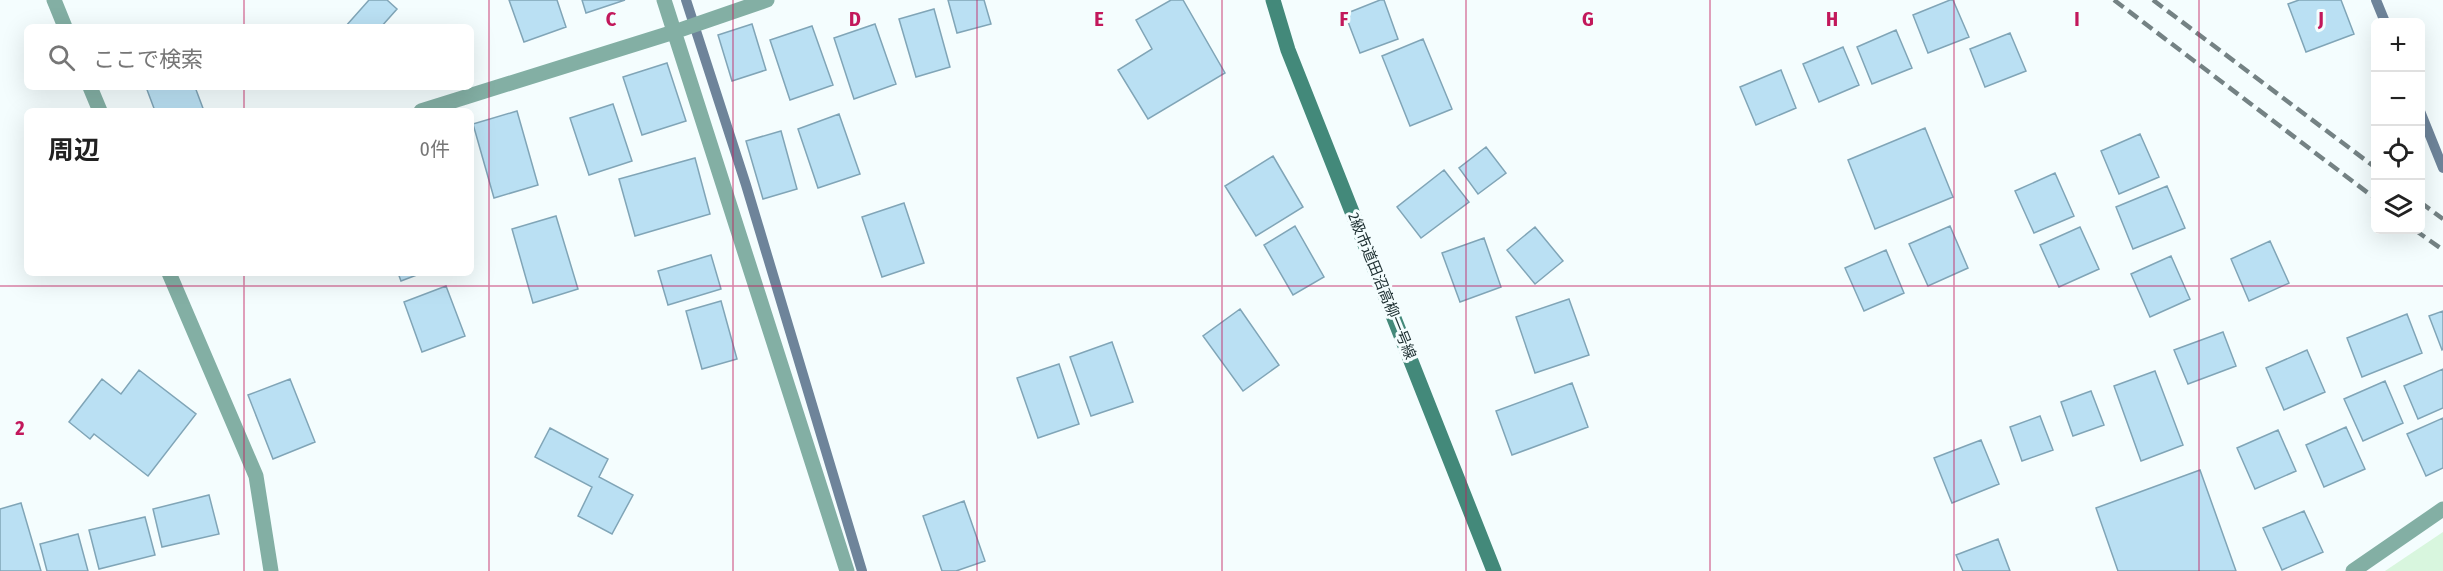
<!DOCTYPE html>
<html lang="ja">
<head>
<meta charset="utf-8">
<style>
	:root { --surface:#fff; --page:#f6f6f6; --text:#222; --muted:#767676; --line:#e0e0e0 }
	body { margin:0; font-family:"Fira Sans Condensed","Noto Sans JP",sans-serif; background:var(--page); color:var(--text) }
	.controls { position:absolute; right:18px; top:18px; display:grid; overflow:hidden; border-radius:9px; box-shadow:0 6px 24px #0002 }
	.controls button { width:54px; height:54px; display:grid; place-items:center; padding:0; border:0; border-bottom:2px solid var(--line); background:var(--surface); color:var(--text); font:30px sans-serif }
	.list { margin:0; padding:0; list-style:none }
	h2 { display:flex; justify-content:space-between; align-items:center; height:78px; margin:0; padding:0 24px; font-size:26px }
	h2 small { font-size:20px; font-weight:400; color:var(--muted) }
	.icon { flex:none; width:33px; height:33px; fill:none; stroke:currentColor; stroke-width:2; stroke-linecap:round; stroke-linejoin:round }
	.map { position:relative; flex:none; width:2443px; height:571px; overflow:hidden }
	.search { position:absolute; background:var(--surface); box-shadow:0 6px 24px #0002; left:24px; top:24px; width:450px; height:66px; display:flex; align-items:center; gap:15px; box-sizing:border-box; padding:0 21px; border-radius:9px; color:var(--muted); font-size:22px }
	.panel { position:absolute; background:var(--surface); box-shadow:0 6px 24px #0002; left:24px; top:108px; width:450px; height:168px; border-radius:9px }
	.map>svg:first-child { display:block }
	.green { fill:#d8f6de }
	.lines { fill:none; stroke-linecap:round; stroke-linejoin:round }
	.stream { stroke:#6e849a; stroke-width:10 }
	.building { fill:#bae0f3; stroke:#80a5b7; stroke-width:1.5 }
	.street { stroke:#83afa4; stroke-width:15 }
	.secondary { stroke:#43897a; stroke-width:15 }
	.rail { stroke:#748284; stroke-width:4.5; stroke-dasharray:12 6; stroke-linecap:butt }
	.grid { fill:none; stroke:#c2185b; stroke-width:1.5; stroke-opacity:0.55 }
	.labels { text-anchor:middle; stroke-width:6; stroke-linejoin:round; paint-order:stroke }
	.street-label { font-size:15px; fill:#1a2c2e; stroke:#f4fdfe }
	.grid-label { font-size:20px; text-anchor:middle; font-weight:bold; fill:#c2185b; stroke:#f4fdfe; stroke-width:6; stroke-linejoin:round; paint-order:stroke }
</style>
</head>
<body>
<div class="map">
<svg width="2443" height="571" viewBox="0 0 2443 571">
	<rect width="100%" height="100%" fill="#f4fdfe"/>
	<path class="green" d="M2443 532V571H2385Z"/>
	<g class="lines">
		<path class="stream" d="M686 0 746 185 862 571
			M2376 0 2385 22
			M2420 111 2443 168"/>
	</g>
	<path class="building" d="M369 0H387L397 9 381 27H345Z
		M509 0H557L566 27 524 42Z
		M582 0H625L586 13Z
		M948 0H984L991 24 957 33Z
		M1171 0H1183L1225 73 1148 119 1118 70 1152 49 1136 20Z
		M1380 0H1384L1398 39 1360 53 1345 14Z
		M1950 0H1953L1969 37 1928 53 1913 15Z
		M2299 0H2341L2354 34 2306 52 2288 4Z
		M934 9 950 67 916 77 899 19Z
		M752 24 766 70 732 81 718 35Z
		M875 24 896 84 854 99 834 38Z
		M812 26 833 85 790 100 770 40Z
		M1896 30 1912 68 1872 84 1857 47Z
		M2010 33 2026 71 1985 87 1970 49Z
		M1423 39 1452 109 1410 126 1382 56Z
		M1843 47 1859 85 1819 102 1803 64Z
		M667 63 686 121 642 135 623 77Z
		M1781 70 1796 108 1756 125 1740 87Z
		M146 87H195L204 111H155Z
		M613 104 632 161 589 175 570 118Z
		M517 111 538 185 494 198 473 124Z
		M839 114 860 174 818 188 798 129Z
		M1925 128 1953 197 1875 229 1848 160Z
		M781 131 797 189 763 199 746 141Z
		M2140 134 2159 177 2119 194 2101 151Z
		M1486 147 1506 173 1478 194 1459 168Z
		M1273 156 1303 207 1256 236 1225 186Z
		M695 158 710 214 635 236 619 179Z
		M1444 170 1469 202 1421 238 1397 207Z
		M2055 173 2074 216 2034 233 2015 191Z
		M2167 186 2185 228 2133 249 2116 207Z
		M904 203 924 263 882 277 862 217Z
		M556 216 578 289 533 303 512 229Z
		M1295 226 1324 277 1293 295 1264 245Z
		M1950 226 1968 268 1928 286 1909 244Z
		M1535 227 1563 261 1535 284 1507 250Z
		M2080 227 2099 269 2059 287 2040 245Z
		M1484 238 1501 287 1460 302 1442 253Z
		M2270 241 2289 283 2249 301 2231 259Z
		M1886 250 1904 293 1864 311 1845 268Z
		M711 255 721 289 668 305 658 271Z
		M2171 256 2190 299 2150 317 2131 274Z
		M398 273H422L401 281Z
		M446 286 465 336 422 352 404 302Z
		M1569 299 1589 355 1535 373 1516 317Z
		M721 301 737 359 702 369 686 311Z
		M1240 309 1279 365 1243 391 1203 336Z
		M2443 311V349L2442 350 2429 316Z
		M2407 314 2422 353 2362 377 2347 338Z
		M2223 332 2236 366 2188 384 2174 350Z
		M1112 342 1133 402 1091 416 1070 357Z
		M2307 350 2325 392 2284 410 2266 368Z
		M1059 364 1079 424 1038 438 1017 378Z
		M2443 369V408L2418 419 2404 386Z
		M139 370 196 414 148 476 94 434 90 439 69 422 102 379 121 394Z
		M2155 371 2183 445 2141 461 2114 386Z
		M290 379 315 442 273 459 248 395Z
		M2385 381 2403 423 2363 441 2344 399Z
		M1572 383 1588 427 1512 455 1496 411Z
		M2091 391 2104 425 2073 436 2061 402Z
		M2040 416 2053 450 2022 461 2010 427Z
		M2443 418V468L2426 476 2407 434Z
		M2346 427 2365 469 2324 487 2306 445Z
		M550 428 608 459 599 477 633 495 612 534 578 516 592 487 535 457Z
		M2278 430 2296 471 2255 489 2237 448Z
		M1981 440 1999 484 1952 503 1934 458Z
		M2200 470 2236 571H2118L2096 508Z
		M209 495 219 534 162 547 153 509Z
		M964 501 985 561 956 571H942L923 516Z
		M21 503 41 571H0V509Z
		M2304 511 2323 552 2282 570 2263 528Z
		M145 517 155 555 99 569 89 530Z
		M78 534 88 571H47L40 544Z
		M1998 539 2010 571H1963L1956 555Z"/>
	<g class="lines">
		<path class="street" d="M54 0 65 27
			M664 0 847 571
			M90 87 100 111
			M421 111 674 32 767 0
			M169 273 256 476 271 571
			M2353 571 2443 509"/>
		<path class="secondary" d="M1273 0 1288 50 1494 571"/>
		<path class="rail" d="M2114 0 2376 199
			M2153 0 2376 168
			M2420 202 2443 219
			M2415 230 2443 250"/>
	</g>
	<path class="grid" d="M244 0V27M489 0V571M733 0V571M977 0V571M1222 0V571M1466 0V571M1710 0V571M1954 0V571M2199 0V571M244 87V111M244 273V571M0 286H2443"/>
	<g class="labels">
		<g class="street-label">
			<text transform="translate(1382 286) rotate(68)" y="5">2級市道田沼高柳一号線</text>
		</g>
	</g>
	<g class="grid-label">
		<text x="611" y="26">C</text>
		<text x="855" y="26">D</text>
		<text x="1099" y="26">E</text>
		<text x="1344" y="26">F</text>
		<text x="1588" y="26">G</text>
		<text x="1832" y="26">H</text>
		<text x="2077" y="26">I</text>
		<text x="2321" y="26">J</text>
		<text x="20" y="435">2</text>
	</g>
</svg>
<div class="controls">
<button>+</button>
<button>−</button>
<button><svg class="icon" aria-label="locate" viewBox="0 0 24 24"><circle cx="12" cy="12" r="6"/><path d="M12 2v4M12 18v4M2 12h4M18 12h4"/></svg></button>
<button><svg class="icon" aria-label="layers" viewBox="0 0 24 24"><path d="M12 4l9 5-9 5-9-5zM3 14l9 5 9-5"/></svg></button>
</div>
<div class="search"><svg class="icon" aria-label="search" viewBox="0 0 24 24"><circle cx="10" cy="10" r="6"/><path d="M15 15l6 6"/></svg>ここで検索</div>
<section class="panel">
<h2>周辺<small>0件</small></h2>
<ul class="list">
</ul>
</section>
</div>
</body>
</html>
